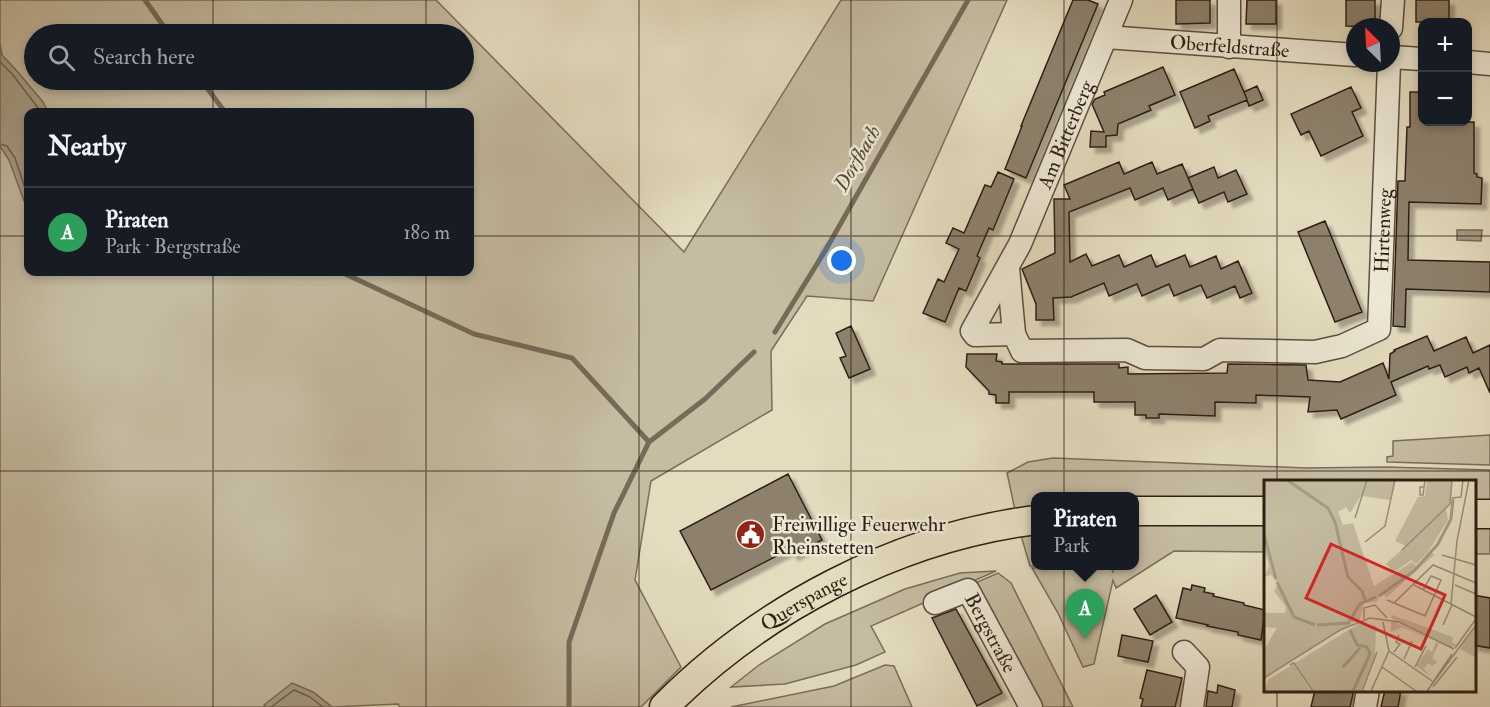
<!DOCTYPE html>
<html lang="en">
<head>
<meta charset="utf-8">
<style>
	:root { --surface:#171b24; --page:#20242c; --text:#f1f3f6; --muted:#9ea1a6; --line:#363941; --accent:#c59692 }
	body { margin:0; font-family:"IM FELL Double Pica",serif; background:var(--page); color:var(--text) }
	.controls { position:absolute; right:18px; top:18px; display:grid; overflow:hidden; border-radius:12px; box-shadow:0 3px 9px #0003 }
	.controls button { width:54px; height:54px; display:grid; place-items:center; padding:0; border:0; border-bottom:2px solid var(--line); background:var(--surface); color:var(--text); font:30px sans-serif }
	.compass { position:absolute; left:1346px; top:18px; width:54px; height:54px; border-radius:50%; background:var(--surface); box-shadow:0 3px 9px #0003; rotate:336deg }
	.you { position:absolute; left:842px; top:261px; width:21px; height:21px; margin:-15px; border:4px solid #fff; border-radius:50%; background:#1a73e8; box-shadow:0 0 0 9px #1a73e833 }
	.badge { display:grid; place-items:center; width:39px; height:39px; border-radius:50%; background:var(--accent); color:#fff; font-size:20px; font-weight:700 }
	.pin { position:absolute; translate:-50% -50px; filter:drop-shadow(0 2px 3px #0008) }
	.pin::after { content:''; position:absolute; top:32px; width:21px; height:18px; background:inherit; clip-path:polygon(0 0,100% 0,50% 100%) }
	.popup { position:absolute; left:1031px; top:492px; width:108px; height:78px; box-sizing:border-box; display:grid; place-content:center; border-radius:12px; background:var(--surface); filter:drop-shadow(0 2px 4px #0005); font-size:20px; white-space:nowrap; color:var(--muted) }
	.popup b { font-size:22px; color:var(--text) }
	.popup::after { content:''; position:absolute; left:50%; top:100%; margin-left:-12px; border:12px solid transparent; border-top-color:var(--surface) }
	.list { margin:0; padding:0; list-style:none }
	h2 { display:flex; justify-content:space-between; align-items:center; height:78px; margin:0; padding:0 24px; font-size:26px }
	h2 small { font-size:20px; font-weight:400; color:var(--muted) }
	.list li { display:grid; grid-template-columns:39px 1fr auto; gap:18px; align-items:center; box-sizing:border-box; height:90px; padding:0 24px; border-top:2px solid var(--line) }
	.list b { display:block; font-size:22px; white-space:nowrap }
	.list p { margin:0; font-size:20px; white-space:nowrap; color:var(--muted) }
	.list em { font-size:20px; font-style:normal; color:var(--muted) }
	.icon { flex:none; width:33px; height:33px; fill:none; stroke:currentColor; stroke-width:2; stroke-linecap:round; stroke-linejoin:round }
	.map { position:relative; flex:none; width:1490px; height:707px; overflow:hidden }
	.search { position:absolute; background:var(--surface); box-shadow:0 3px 9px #0003; left:24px; top:24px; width:450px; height:66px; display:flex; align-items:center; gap:15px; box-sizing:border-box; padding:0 21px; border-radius:33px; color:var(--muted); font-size:22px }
	.panel { position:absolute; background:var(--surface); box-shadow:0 3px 9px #0003; left:24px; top:108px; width:450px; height:168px; border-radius:12px }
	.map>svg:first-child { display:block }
	.green { fill:#c5bca2; stroke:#7a6e5c; stroke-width:1.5; fill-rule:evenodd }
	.water { fill:#a69c85; stroke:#766a58; stroke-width:1.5 }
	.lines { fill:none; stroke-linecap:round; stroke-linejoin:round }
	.shore { stroke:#6a5e4d; stroke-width:1.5 }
	.stream { stroke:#766a58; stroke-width:5 }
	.building { fill:#8d816d; stroke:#2e1f15; stroke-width:1.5; filter:url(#shadow) }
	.minor-casing { stroke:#5c4e40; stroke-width:25 }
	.major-casing { stroke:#2e1f15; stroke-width:31 }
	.minor { stroke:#ede8d5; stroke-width:22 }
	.major { stroke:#e4dcbf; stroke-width:28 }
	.grid { fill:none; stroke:#2e1f15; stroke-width:1.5; stroke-opacity:0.55 }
	.labels { text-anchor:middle; stroke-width:5; stroke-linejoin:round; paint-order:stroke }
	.street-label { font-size:20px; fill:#2e1f15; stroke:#ede8d5 }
	.poi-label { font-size:20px; fill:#2e1f15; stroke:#ede8d5; text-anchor:start }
	.water-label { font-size:21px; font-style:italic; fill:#584b3c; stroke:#ede8d5 }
	.inset-river { fill:none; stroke:#a69c85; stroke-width:3 }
	.inset-road { fill:none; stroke:#9b907b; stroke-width:1.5 }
	.view { fill:#d62828; fill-opacity:0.15; stroke:#d62828; stroke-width:3 }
	.inset-edge { fill:none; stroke:#2e1f15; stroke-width:3 }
</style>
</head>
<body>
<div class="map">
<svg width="1490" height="707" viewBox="0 0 1490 707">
	<defs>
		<filter id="shadow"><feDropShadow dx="5.5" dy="5.5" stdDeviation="1.5" flood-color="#0004"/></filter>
	</defs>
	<rect width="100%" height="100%" fill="#e4dcbf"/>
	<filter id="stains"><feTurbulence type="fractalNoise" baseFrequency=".00333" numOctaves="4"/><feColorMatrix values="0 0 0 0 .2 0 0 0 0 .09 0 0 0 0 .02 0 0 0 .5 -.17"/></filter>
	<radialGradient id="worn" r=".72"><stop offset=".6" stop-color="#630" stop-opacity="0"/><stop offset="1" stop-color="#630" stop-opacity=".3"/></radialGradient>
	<path class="green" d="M0 0H436L684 252 841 0H1007L873 301 807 296 771 351 772 410 651 481 635 580 681 667 641 707H400L398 704 332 707 313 692 265 705 266 707H0ZM34 34H464V80H34ZM28 112H470V272H28Z
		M1490 435V465L1387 462V457L1393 456V441Z
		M1053 458 1306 468 1386 467 1490 470V504H1474V482H1265V502L1135 503 1134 496H1036L1035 508 1015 510 1007 473 1028 462Z
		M1135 519 1265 520V552L1174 551 1116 588 1113 580 1094 664 1083 667 1058 613 1032 568 1111 566 1113 573 1112 566H1134Z
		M1474 522H1490V554H1474Z
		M1035 530 1036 566H1044H1030L1020 532Z
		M996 571 871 626 885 652 856 665 785 684 731 687 759 665 825 624 905 589 960 573Z
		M998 573 1011 583 1073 707H1041L973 584Z
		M885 665 894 666 912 707H731L834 686Z"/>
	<path class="water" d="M0 43 2 55 17 71 43 102 48 112H28V206L24 201 9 160 0 146Z
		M1457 230H1482L1481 241 1457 240Z
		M292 683 313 692 332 707H266L264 705Z"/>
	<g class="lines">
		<path class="shore" d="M0 62 13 75 41 112
			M0 144 7 146 15 158 28 197
			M271 707 294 690 310 697 323 707"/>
		<path class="stream" d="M145 0 169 34
			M201 80 225 112
			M341 272 474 334 572 358 649 442
			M775 332 825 251 968 0
			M569 707V642L614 513 649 442 705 399 754 352"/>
	</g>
	<path class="building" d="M1073 0H1088L1098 4 1026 178 1005 169 1022 126H1021Z
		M1176 0H1210V23L1176 24Z
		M1247 0H1276V24H1246Z
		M1346 0H1375V27L1346 26Z
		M1416 0H1449V22H1416Z
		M1163 67 1175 95 1149 106 1151 110 1118 124 1117 135 1106 136V147H1090L1091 131 1104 132 1092 104 1095 99 1105 95 1104 92Z
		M1234 69 1247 99 1244 92 1257 86 1263 100 1249 106 1247 100 1208 116 1210 121 1195 128 1180 92Z
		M1351 87 1361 108 1352 112 1363 136 1321 156 1309 131 1301 135 1291 114Z
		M1410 92H1422V122H1474V173L1477 174V177L1482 178 1481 204 1409 202 1408 260 1490 262V292L1406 289 1405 327 1393 326 1398 181H1405L1407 127H1410Z
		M1119 162 1124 174 1152 162 1157 174 1182 164 1193 189 1168 200 1163 188 1135 200 1130 188 1069 212 1070 262 1086 254 1092 266 1119 255 1124 267 1151 255 1156 267 1185 255 1190 267 1216 256 1221 269 1238 261 1252 293 1240 298 1235 286 1207 298 1201 285 1174 296 1169 284 1142 296 1137 284 1109 296 1104 283 1071 297 1053 298 1054 320H1036V304L1022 269 1055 253 1054 199H1070L1064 185Z
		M1214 167 1218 178 1236 170 1247 194 1228 202 1224 192 1199 203 1188 178Z
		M998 172 1014 179 993 230 989 228 977 256 980 258 966 291 959 288 945 322 923 313 938 279 944 282 959 249 946 243 953 228 964 233 985 185 991 187Z
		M1325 221 1362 312 1335 322 1298 232Z
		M851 326 870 369 849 378 840 358 846 356 836 333Z
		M1427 336 1434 351 1466 337 1473 353 1490 345V393L1479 368 1469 373 1467 367 1445 377 1440 365 1429 369 1428 366 1391 382 1396 395 1341 419 1337 410 1308 412 1310 397 1256 395V403L1215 402V416L1159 414V418H1146V415H1135V402H1094V392H1009V403H996V395L989 394V391L966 367 967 354H997L996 361 1002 362V364H1119V368L1128 367V374L1227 373 1228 364 1306 365 1308 380 1340 382 1383 363 1389 379 1390 354 1395 351 1394 350Z
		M788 474 822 540 793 555 790 549 711 590 680 531Z
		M1192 585 1205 588 1204 592 1214 594 1213 596 1244 603V605L1265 610 1261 640 1238 635V632L1207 626 1208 625 1176 618 1183 588 1191 590Z
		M1156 595 1172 622 1150 635 1134 609Z
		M1473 595 1490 598V648L1473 645Z
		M956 609 1002 693 977 706 932 618Z
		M1122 635 1153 641 1148 662 1118 656Z
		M1147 670 1182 678 1175 707H1141L1143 699 1140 698Z
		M1218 685 1235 690 1232 707H1206L1208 691 1217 693Z
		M1315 690H1354L1350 707H1311Z
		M1385 690H1401L1398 707H1381Z"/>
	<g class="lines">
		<defs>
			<g id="minor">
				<path d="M1229 0V47"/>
				<path d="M1391 28 1393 0"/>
				<path id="s1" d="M1106 37 1355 55"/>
				<path d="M1391 57 1422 59"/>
				<path d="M1468 62 1490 64"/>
				<path id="s2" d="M1008 268 1014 334 1022 351 1127 350 1145 358 1204 359 1220 350 1315 352 1342 346 1379 329 1389 63"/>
				<path id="s3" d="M1014 334 975 335 972 331 1020 244 1121 0"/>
				<path id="s4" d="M935 603 968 590 1031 707"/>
				<path d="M1184 652 1198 667 1192 707"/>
				<path d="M1365 707 1368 690"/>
			</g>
			<g id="major">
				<path d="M1134 511H1265"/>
				<path d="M1474 514H1490"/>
				<path id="s5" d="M664 707C761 609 898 537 1036 520"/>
			</g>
		</defs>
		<use href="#minor" class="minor-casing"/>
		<use href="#major" class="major-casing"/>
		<use href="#minor" class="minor"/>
		<use href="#major" class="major"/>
	</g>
	<path class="grid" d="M213 0V34M426 0V34M639 0V707M851 0V707M1064 0V707M1277 0V482M213 80V112M426 80V112M0 236H28M470 236H1490M213 272V707M426 272V707M0 471H1490M1277 690V707"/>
	<defs>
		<symbol id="civic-disc" viewBox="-11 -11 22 22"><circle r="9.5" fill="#8f2418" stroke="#ede8d5"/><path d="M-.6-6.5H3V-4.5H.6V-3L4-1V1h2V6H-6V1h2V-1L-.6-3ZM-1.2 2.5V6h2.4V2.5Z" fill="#fff"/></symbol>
	</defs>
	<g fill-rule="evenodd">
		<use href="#civic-disc" x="734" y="518" width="33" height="33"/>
	</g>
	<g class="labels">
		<g class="street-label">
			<text dy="7" stroke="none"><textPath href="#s1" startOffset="124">Oberfeldstraße</textPath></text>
			<text dy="7" stroke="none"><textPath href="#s3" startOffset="262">Am Bitterberg</textPath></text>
			<text dy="7" stroke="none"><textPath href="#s2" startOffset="549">Hirtenweg</textPath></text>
			<text dy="7" stroke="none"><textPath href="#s5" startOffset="176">Querspange</textPath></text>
			<text dy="7" stroke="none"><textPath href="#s4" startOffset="84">Bergstraße</textPath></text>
		</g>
		<g class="poi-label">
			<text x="772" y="531">Freiwillige Feuerwehr<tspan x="772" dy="23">Rheinstetten</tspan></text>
		</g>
		<g class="water-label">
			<text transform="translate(857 158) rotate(-60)" y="7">Dorfbach</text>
		</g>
	</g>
	<g transform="translate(1264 480)">
		<rect width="212" height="212" fill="#e4dcbf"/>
		<path d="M0 0H131L126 20 97 16 86 33 82 27 74 32 79 45 89 43 110 106 148 82 152 86 167 72 170 75 123 117 118 114 112 122 100 123 96 139 0 197V170L13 148 0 147V133H21L22 127 10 111 14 103 7 95 0 97 5 86 0 68ZM163 0H188L186 23 142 66 131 61 154 17 161 16ZM182 29 184 40 164 72 152 84 147 80 130 92 122 84ZM128 135 189 157 188 162 192 165 188 167 127 138ZM127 140 182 167 175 164 168 178 173 182 169 186 164 183 160 189 166 196 152 186 164 169 168 172 172 162 138 147 127 152ZM96 143 112 146 111 175 97 211H50L31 183ZM211 146V177L196 169ZM30 184 47 211H0L4 200Z" fill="#c5bca2"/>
		<path class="inset-river" d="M23 0 64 28 71 42 84 97 98 111 101 120M0 54 12 99M13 102 30 137 51 145M115 116 150 91 174 64 187 39 189 19M53 145 84 143 96 124 112 117M86 150 93 165 103 167 106 174 89 211M79 187 96 168"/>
		<path class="inset-road" d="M160 7H156V15H159L161 0M188 18 197 17 199 0M91 38 103 0M101 62 121 46 131 0M138 70 186 24 188 0M178 75 212 85M150 105 212 137M191 105 212 114M123 120 161 136 177 100 167 96 159 110M130 123 169 85 212 103M187 124 193 61 205 0M100 139V128L111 125 123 138M179 145 188 125M191 168 212 139M125 171 168 201M130 172 136 164 132 162 135 155M140 179 148 161M26 185 30 183 49 211M118 187 152 211M151 187 162 166M0 198 76 150 106 138 135 142 190 169M167 205 188 174M169 207 193 177M98 211 113 172M107 211 125 171 119 142M163 211 212 145"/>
		<path class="view" d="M67 64 181 115 157 169 42 118Z"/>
		<rect width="212" height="212" class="inset-edge"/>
	</g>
	<rect width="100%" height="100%" filter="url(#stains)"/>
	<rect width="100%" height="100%" fill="url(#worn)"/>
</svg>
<div class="controls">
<button>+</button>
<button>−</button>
</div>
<svg class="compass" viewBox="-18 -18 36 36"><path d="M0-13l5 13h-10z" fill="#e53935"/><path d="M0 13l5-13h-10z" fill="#9ea1a6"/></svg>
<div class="you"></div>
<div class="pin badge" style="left:1085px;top:639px;background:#2e9e5b">A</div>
<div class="popup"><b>Piraten</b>Park</div>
<div class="search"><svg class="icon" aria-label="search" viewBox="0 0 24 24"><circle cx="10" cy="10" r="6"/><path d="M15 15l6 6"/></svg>Search here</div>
<section class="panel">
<h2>Nearby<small></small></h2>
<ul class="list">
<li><span class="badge" style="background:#2e9e5b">A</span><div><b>Piraten</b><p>Park · Bergstraße</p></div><em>180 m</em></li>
</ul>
</section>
</div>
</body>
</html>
